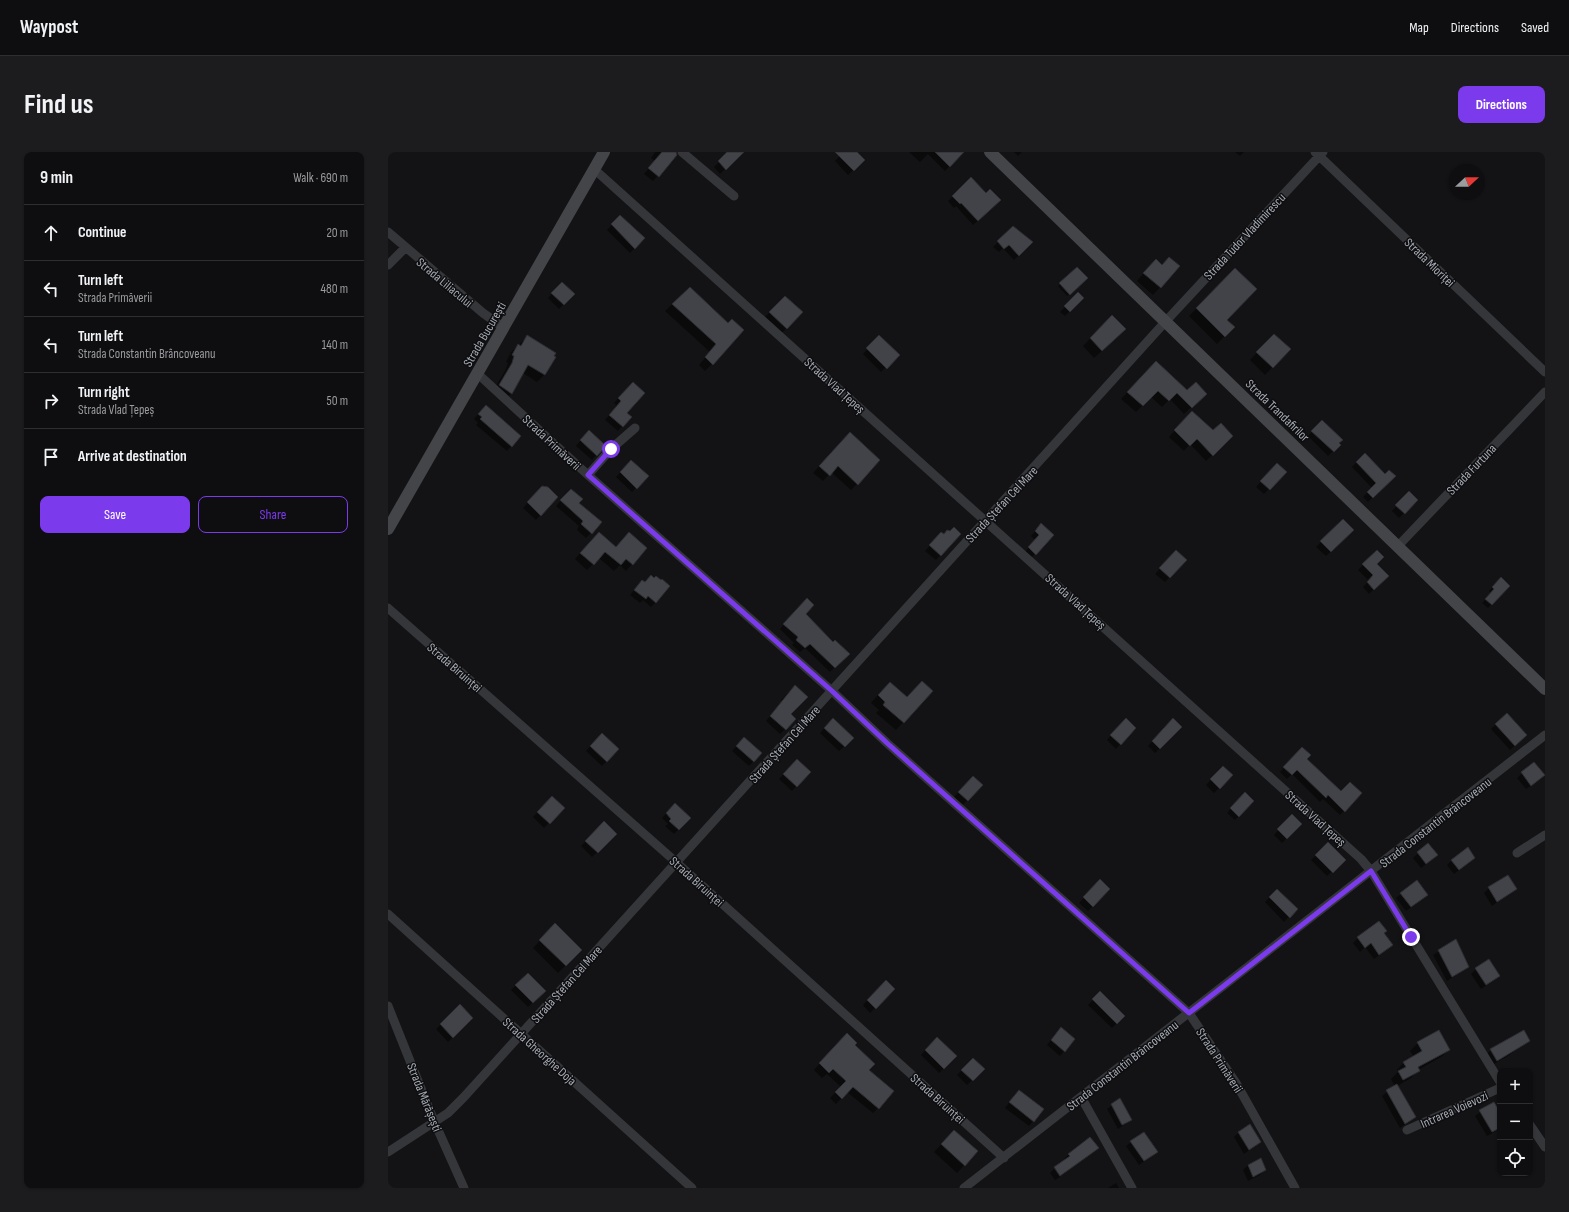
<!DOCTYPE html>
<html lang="en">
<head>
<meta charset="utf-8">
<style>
	:root { --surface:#0e0e10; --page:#1c1c1e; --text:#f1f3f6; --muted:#9b9c9f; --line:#2e2e30; --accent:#7c3aed }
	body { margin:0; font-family:"Sofia Sans Condensed",sans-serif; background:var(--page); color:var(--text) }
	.controls { position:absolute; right:12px; bottom:12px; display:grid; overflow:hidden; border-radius:8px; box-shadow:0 1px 3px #0004 }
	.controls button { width:36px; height:36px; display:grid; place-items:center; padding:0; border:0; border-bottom:1px solid var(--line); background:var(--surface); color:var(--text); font:20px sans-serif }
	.compass { position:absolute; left:1061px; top:12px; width:36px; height:36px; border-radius:50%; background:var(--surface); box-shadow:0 1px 3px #0004; rotate:68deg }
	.stop { position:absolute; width:12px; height:12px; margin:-9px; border:3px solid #7c3aed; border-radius:50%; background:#fff }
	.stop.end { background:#7c3aed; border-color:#fff; box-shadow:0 1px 4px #0008 }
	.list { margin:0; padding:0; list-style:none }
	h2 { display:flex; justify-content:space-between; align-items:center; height:52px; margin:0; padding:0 16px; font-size:17px }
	h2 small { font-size:13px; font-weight:400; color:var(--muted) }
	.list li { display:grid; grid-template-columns:26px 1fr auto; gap:12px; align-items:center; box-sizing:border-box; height:56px; padding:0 16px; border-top:1px solid var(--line) }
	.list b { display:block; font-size:15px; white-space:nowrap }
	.list p { margin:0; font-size:13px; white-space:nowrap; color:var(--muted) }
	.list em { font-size:13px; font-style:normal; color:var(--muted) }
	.actions { display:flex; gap:8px; padding:12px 16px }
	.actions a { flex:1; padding:9px 0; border:1px solid var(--accent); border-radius:8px; text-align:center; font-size:14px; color:var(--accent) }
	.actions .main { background:var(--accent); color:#fff }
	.icon { flex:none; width:22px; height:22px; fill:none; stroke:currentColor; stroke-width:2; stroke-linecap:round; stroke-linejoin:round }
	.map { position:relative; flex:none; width:1157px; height:1036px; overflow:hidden; border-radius:8px }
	header { display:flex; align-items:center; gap:24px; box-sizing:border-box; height:56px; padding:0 20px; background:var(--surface); border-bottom:1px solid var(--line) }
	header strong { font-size:19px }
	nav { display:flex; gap:22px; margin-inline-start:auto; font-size:14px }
	.intro { display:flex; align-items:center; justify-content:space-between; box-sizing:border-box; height:96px; padding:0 24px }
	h1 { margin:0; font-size:28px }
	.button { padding:10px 18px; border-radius:8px; background:var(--accent); color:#fff; font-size:14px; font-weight:700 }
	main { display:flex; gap:24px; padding:0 24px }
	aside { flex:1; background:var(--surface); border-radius:8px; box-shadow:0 1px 3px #0004 }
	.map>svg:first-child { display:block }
	.shadow { fill:#0007 }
	.building { fill:#424348; stroke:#2d2e31 }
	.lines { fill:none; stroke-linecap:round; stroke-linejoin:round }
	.minor { stroke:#353639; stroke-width:9 }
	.secondary { stroke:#434549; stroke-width:12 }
	.route { stroke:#7c3aed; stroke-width:5 }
	.labels { text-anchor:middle; stroke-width:3; stroke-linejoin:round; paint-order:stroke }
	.street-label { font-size:13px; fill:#a6abb4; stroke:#0e0e10 }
</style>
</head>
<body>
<header>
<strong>Waypost</strong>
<nav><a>Map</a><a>Directions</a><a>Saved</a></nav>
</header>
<div class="intro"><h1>Find us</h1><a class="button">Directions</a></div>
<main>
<aside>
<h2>9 min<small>Walk · 690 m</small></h2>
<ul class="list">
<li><svg class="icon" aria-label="ahead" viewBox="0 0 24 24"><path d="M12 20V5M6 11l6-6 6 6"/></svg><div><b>Continue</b></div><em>20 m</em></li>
<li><svg class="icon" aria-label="left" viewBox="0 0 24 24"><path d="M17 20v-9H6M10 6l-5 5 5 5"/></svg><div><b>Turn left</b><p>Strada Primăverii</p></div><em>480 m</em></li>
<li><svg class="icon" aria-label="left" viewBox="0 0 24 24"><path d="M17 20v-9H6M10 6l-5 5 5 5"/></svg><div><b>Turn left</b><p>Strada Constantin Brâncoveanu</p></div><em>140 m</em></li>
<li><svg class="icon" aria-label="right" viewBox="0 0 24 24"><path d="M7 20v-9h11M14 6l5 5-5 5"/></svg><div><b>Turn right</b><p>Strada Vlad Țepeș</p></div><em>50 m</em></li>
<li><svg class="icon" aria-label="arrive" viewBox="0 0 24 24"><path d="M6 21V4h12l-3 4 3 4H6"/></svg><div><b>Arrive at destination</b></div></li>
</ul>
<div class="actions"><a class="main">Save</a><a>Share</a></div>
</aside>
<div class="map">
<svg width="1157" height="1036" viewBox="0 0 1157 1036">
	<rect width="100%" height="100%" fill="#131315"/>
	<path class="shadow" d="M267 0H284L288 3 265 29 256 22 267 9 263 6Z
		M341 0 353 1 332 22 326 15Z
		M456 0H468L476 8 460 23 447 9Z
		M521 0H573L574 1 557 19 540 2 532 10Z
		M626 0H634L630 4Z
		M847 0H856L852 4Z
		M583 27 607 53 585 73 568 54 566 56 560 49Z
		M232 64 256 86 242 101 219 78Z
		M625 75 644 90 626 108 615 96 611 100 605 95Z
		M774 114H791L765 143 749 129 760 116Z
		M689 116 699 126 679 144 670 134Z
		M847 117 838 168 845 175 829 192 801 164Z
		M174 131 186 142 171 157 160 146Z
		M302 136 340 172 324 212 317 219 311 213 322 200 277 159Z
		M690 142 695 146 677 164 672 160Z
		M397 145 413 160 394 181 377 165Z
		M724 164 730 184 706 206 695 194Z
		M886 183 901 197 877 223 862 208Z
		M139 185 167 205 156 223 149 230 135 221 124 241 117 248 104 240 117 219 120 211 118 210 123 200Z
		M491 185 510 203 493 220 475 202Z
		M762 217 799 240 811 248 796 262 782 247 774 255 763 245 748 260 733 247Z
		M245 231 238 261 242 265 230 279 217 268 229 254 226 251Z
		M93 259 131 284 119 299 88 273 90 271 86 267Z
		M798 266 825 280 844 284 818 309 802 292 796 299 781 285Z
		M934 269 951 293 940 304 920 284Z
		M196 284 208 303 204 308 188 294Z
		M455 288 469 332 463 338 443 320 435 329 425 321Z
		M977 302 997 324H1006L980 350 975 345 984 336 964 315Z
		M243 309 259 324 244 340 228 325Z
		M884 317 897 320 876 342 868 335Z
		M155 335 169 345 148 368 135 356Z
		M1021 341 1029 348 1011 366 1004 359Z
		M178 343 190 351 203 381 198 386 189 378 191 374 168 354Z
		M955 368 965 378 938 404 928 395Z
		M653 373 664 383 642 407 636 401 647 388 643 384Z
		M553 382 555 383 571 382 548 408 537 399Z
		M205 387 228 396H258L238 419 232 413 226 419 211 406 199 418 187 407Z
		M989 399 988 412 999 424 981 442 975 435 981 429 970 418Z
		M784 404 798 408 777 430 767 422Z
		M266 427 268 450 263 455 255 448 252 451 242 443 250 434Z
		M1113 427 1121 434 1100 456 1094 451 1103 442 1101 439Z
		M414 452 416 463 445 491 460 502 442 520 417 496 412 500 404 493 406 491 392 477Z
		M407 534 402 562 407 567 392 582 378 569 395 550 393 548Z
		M494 538 518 546 544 539 508 578 488 561 491 558 483 551Z
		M1119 562 1138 583 1122 598 1103 577Z
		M445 567 465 586 451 599 432 581Z
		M785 567 793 575 767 601 760 594Z
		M733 572 732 592 728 597 719 588Z
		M356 586 373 601 361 614 344 599Z
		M209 587 219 609 214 614 198 599Z
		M914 597 918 607 953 641H973L952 663 935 647 932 650 904 622 899 627 892 620Z
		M1146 611 1151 628 1138 637 1129 626Z
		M404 613 422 620 404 639 391 627Z
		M835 615 844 623 826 641 818 633Z
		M580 630 579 648 575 653 566 645Z
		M857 641 865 649 847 668 839 661Z
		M164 646 175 656 156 676 145 665Z
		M287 652 302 666 286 682 277 674 280 672 274 666Z
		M904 663 913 672 894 691 886 683Z
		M216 671 228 682 204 705 193 694Z
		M940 692 956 708 939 724 923 708Z
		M1040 692 1044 707 1033 716 1025 706Z
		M1086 706 1066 722 1059 713 1064 708Z
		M712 729 721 737 700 759 691 751Z
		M1101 736 1127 737 1104 754 1096 741Z
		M889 738 908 757 896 770 877 750Z
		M1013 742 1039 743 1018 759 1008 746Z
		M167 773 193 798 170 821 145 796Z
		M995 782 999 797 986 807 977 795 972 800 965 791 970 786Z
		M1067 789 1080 815 1059 829 1045 803Z
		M1088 817 1111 824 1093 837 1083 822Z
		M139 822 156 839 140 855 123 838Z
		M498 829 506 837 482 861 475 853Z
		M712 841 736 864 724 876 700 853Z
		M72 854 84 866 60 890 48 877Z
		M1051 880 1061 898 1053 905 1030 918 1023 926 1009 934 1027 965 1012 976 994 944 1007 934 1003 927 1010 920 1009 918 1016 910 1026 905 1022 899 1030 891Z
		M668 881 676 899 672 904 659 893Z
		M549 886 568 904 551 921 533 903Z
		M453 888 466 893 479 918 490 956 485 961 459 940 448 952 442 946 453 935 439 922 434 926 426 918Z
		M1141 888 1120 904 1104 913 1098 903 1103 898Z
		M585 907 595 917 579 933 569 923Z
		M626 944 645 969 641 974 617 956Z
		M732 948 743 968 730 977 719 957Z
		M1105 951 1112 962V977L1099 984 1087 964Z
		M851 980 872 990 856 1002 846 985Z
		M559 986 589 999 569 1021 546 1000Z
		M743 990 769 1000 751 1013 738 994Z
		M709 996 673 1024 668 1016 677 1009 676 1007 681 1002Z
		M872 1008 877 1018 872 1023 860 1029 855 1018 860 1013Z
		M666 1017 672 1025 667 1028 662 1021Z
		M728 1031 731 1036H720Z"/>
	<path class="building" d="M274 0H288L289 3 271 25 260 16Z
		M339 0H356L338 18 330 9Z
		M447 0H469L477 8 466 19Z
		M547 0H576L562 15Z
		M583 25 598 41 602 37 613 48 590 69 573 51 572 52 564 44Z
		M232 63 257 86 247 97 223 72Z
		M625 74 645 90 631 104 621 93 616 97 609 89Z
		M781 105 792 114 773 136 755 121 768 107 774 113Z
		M689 115 700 126 682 143 671 131Z
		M847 116 869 137 839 168 847 175 837 185 808 156Z
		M174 130 187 142 176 153 163 141Z
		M302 135 340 171 344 167 356 178 325 213 317 205 328 192 284 152Z
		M690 140 696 146 682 160 676 154Z
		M397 144 415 160 399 177 381 160Z
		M724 163 738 177 714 199 702 186Z
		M886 182 903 197 885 216 868 200Z
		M139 183 168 201 166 204 168 205 157 223 140 213 124 242 111 233 124 211 126 204 124 203 130 192 133 194Z
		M491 183 512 203 499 217 478 196Z
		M768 209 799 238 808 230 819 242 804 256 789 241 781 249 770 239 755 254 739 240Z
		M245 230 257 241 239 261 244 265 235 275 221 263 233 249 230 246Z
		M98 253 133 284 124 295 92 267 94 265 90 262Z
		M804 259 825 278 833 271 845 284 825 304 809 287 802 294 786 278Z
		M934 268 955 288 951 291 953 293 946 300 923 279Z
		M201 278 218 294 209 304 192 288Z
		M462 280 492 308 470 333 450 314 442 324 431 314Z
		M977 301 997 322 1001 318 1008 324 985 346 979 340 988 331 968 310Z
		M243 308 261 324 249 337 232 320Z
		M889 311 899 320 882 338 872 329Z
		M154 334 160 335 170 345 153 364 139 350Z
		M183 337 195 347 191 351 214 370 204 382 193 372 195 369 172 348Z
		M1021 339 1030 348 1017 362 1007 353Z
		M955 367 966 378 943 400 932 389Z
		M653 371 666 383 648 403 640 395 651 383 647 379Z
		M566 375 573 382 553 404 541 393 553 380 556 382 559 378 562 379Z
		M211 380 228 395 241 380 259 396 245 413 238 407 233 413 217 400 206 413 192 401Z
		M788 398 799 408 782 426 771 416Z
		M989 398 996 405 989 412 1001 424 986 438 979 430 985 423 974 412Z
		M263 423 266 426 268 424 273 428 274 427 282 434 268 451 260 444 258 447 246 438 254 428 257 430Z
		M1113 425 1122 434 1104 453 1097 447 1106 437 1104 435Z
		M419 446 426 453 418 462 445 490 447 488 462 502 447 516 422 492 417 496 408 488 410 485 395 472Z
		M534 529 545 539 516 571 495 553 497 550 490 543 502 530 519 545Z
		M407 533 420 545 403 562 408 567 398 578 382 564Z
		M1119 561 1139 583 1127 594 1107 572Z
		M445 566 466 586 457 595 436 576Z
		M738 566 748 576 733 593 722 583Z
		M785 566 794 575 772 597 764 589Z
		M214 581 231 597 219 610 202 594Z
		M356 585 374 601 366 610 348 594Z
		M914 595 923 603 919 607 953 639 962 630 974 641 957 660 940 643 938 646 909 618 904 623 895 615Z
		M409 607 423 620 409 635 395 622Z
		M1146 610 1157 623 1143 634 1133 620Z
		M835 614 845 623 832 637 822 627Z
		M585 624 595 633 580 649 570 640Z
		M857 640 866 649 851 665 842 656Z
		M164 644 177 656 162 672 149 660Z
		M287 651 303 666 291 678 281 669 283 667 278 661Z
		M904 662 914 672 899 687 889 677Z
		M216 669 229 682 210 701 197 689Z
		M940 690 958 708 945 721 927 703Z
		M1040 691 1050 703 1038 712 1029 700Z
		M1080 695 1087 706 1071 718 1063 708Z
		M1120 723 1129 737 1109 750 1100 735Z
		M712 727 722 737 705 755 695 745Z
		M1029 728 1040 743 1023 755 1012 741Z
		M889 737 910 757 902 766 881 745Z
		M991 769 999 779 996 781 1005 793 991 803 983 791 977 796 969 785Z
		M167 771 194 798 178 814 151 788Z
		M1068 787 1081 815 1064 825 1050 798Z
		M1101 807 1112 824 1098 833 1087 816Z
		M140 821 158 839 145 851 127 833Z
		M498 828 507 837 488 857 479 848Z
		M712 839 737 864 729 872 704 847Z
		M72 852 85 866 65 886 52 872Z
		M673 875 687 887 677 900 663 888Z
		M1051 878 1062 898 1030 915 1032 919 1015 928 1010 919 1018 915 1015 910 1034 899 1029 890Z
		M1136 878 1142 889 1109 909 1102 897Z
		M459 881 469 891 467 893 487 912 481 918 506 939 491 957 465 935 454 947 447 940 458 929 445 917 441 921 431 911Z
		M549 885 569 904 556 917 537 898Z
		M585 906 597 917 585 929 573 918Z
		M1009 932 1028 965 1017 972 998 938Z
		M631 938 656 957 646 970 621 950Z
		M732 946 744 968 734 973 723 952Z
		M1106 950 1112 960V976L1104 980 1091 958Z
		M862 972 873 990 861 998 850 980Z
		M566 978 590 999 577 1014 553 992Z
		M756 980 770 1000 756 1009 742 989Z
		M702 985 711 996 672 1024 666 1015 682 1004 680 1002Z
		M873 1006 878 1018 865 1025 860 1013Z"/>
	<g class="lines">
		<path class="minor" d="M294 0 346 44
			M927 0 1157 220
			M206 17 973 707 983 719 1112 930
			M0 80 95 161 116 176
			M0 113 17 96
			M90 222 200 323 444 539 499 591 801 861 848 931 907 1036
			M200 323 223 297 247 276
			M1010 394 1157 240
			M0 456 288 710 616 1006
			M1129 701 1157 683
			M0 762 304 1036
			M0 854 46 969 76 1036
			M693 945 744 1036
			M1142 973 1157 995
			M1019 978 1112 936
			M0 1000 60 961 76 945 778 169 935 0
			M576 1036 1157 583"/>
		<path class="secondary" d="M602 0 1157 537
			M0 377 216 0"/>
	</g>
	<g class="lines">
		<path class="route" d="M223 297 200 323 444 539 499 591 801 861 983 719 1023 785"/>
	</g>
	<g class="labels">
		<g class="street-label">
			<text transform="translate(856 84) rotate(-47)" y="5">Strada Tudor Vladimirescu</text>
			<text transform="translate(1042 110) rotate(44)" y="5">Strada Mioriței</text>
			<text transform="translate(57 130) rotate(40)" y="5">Strada Liliacului</text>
			<text transform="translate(96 182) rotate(-60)" y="5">Strada București</text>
			<text transform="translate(447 233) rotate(42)" y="5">Strada Vlad Țepeș</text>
			<text transform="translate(890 258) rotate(44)" y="5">Strada Trandafirilor</text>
			<text transform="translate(164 290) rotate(43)" y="5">Strada Primăverii</text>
			<text transform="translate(1083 317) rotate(-46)" y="5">Strada Furtuna</text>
			<text transform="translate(613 352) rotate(-47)" y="5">Strada Ștefan Cel Mare</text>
			<text transform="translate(688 449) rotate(42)" y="5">Strada Vlad Țepeș</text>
			<text transform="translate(67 515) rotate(41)" y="5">Strada Biruinței</text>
			<text transform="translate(396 592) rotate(-48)" y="5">Strada Ștefan Cel Mare</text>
			<text transform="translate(928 666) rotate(42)" y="5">Strada Vlad Țepeș</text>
			<text transform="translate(1047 670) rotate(-38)" y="5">Strada Constantin Brâncoveanu</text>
			<text transform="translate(309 729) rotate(42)" y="5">Strada Biruinței</text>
			<text transform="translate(178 832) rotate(-48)" y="5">Strada Ștefan Cel Mare</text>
			<text transform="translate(152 899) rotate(42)" y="5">Strada Gheorghe Doja</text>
			<text transform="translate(832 908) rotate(57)" y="5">Strada Primăverii</text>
			<text transform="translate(734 913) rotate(-38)" y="5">Strada Constantin Brâncoveanu</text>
			<text transform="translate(37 945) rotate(68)" y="5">Strada Mărășești</text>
			<text transform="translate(550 946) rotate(42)" y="5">Strada Biruinței</text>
			<text transform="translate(1066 957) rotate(-24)" y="5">Intrarea Voievozi</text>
		</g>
	</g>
</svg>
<div class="controls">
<button>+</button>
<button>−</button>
<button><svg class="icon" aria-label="locate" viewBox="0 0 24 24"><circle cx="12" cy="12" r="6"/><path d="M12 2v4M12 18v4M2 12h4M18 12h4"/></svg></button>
</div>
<svg class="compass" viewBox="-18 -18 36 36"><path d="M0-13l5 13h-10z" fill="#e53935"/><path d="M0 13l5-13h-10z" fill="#9b9c9f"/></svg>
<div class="stop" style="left:223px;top:297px"></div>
<div class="stop end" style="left:1023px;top:785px"></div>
</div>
</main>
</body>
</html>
